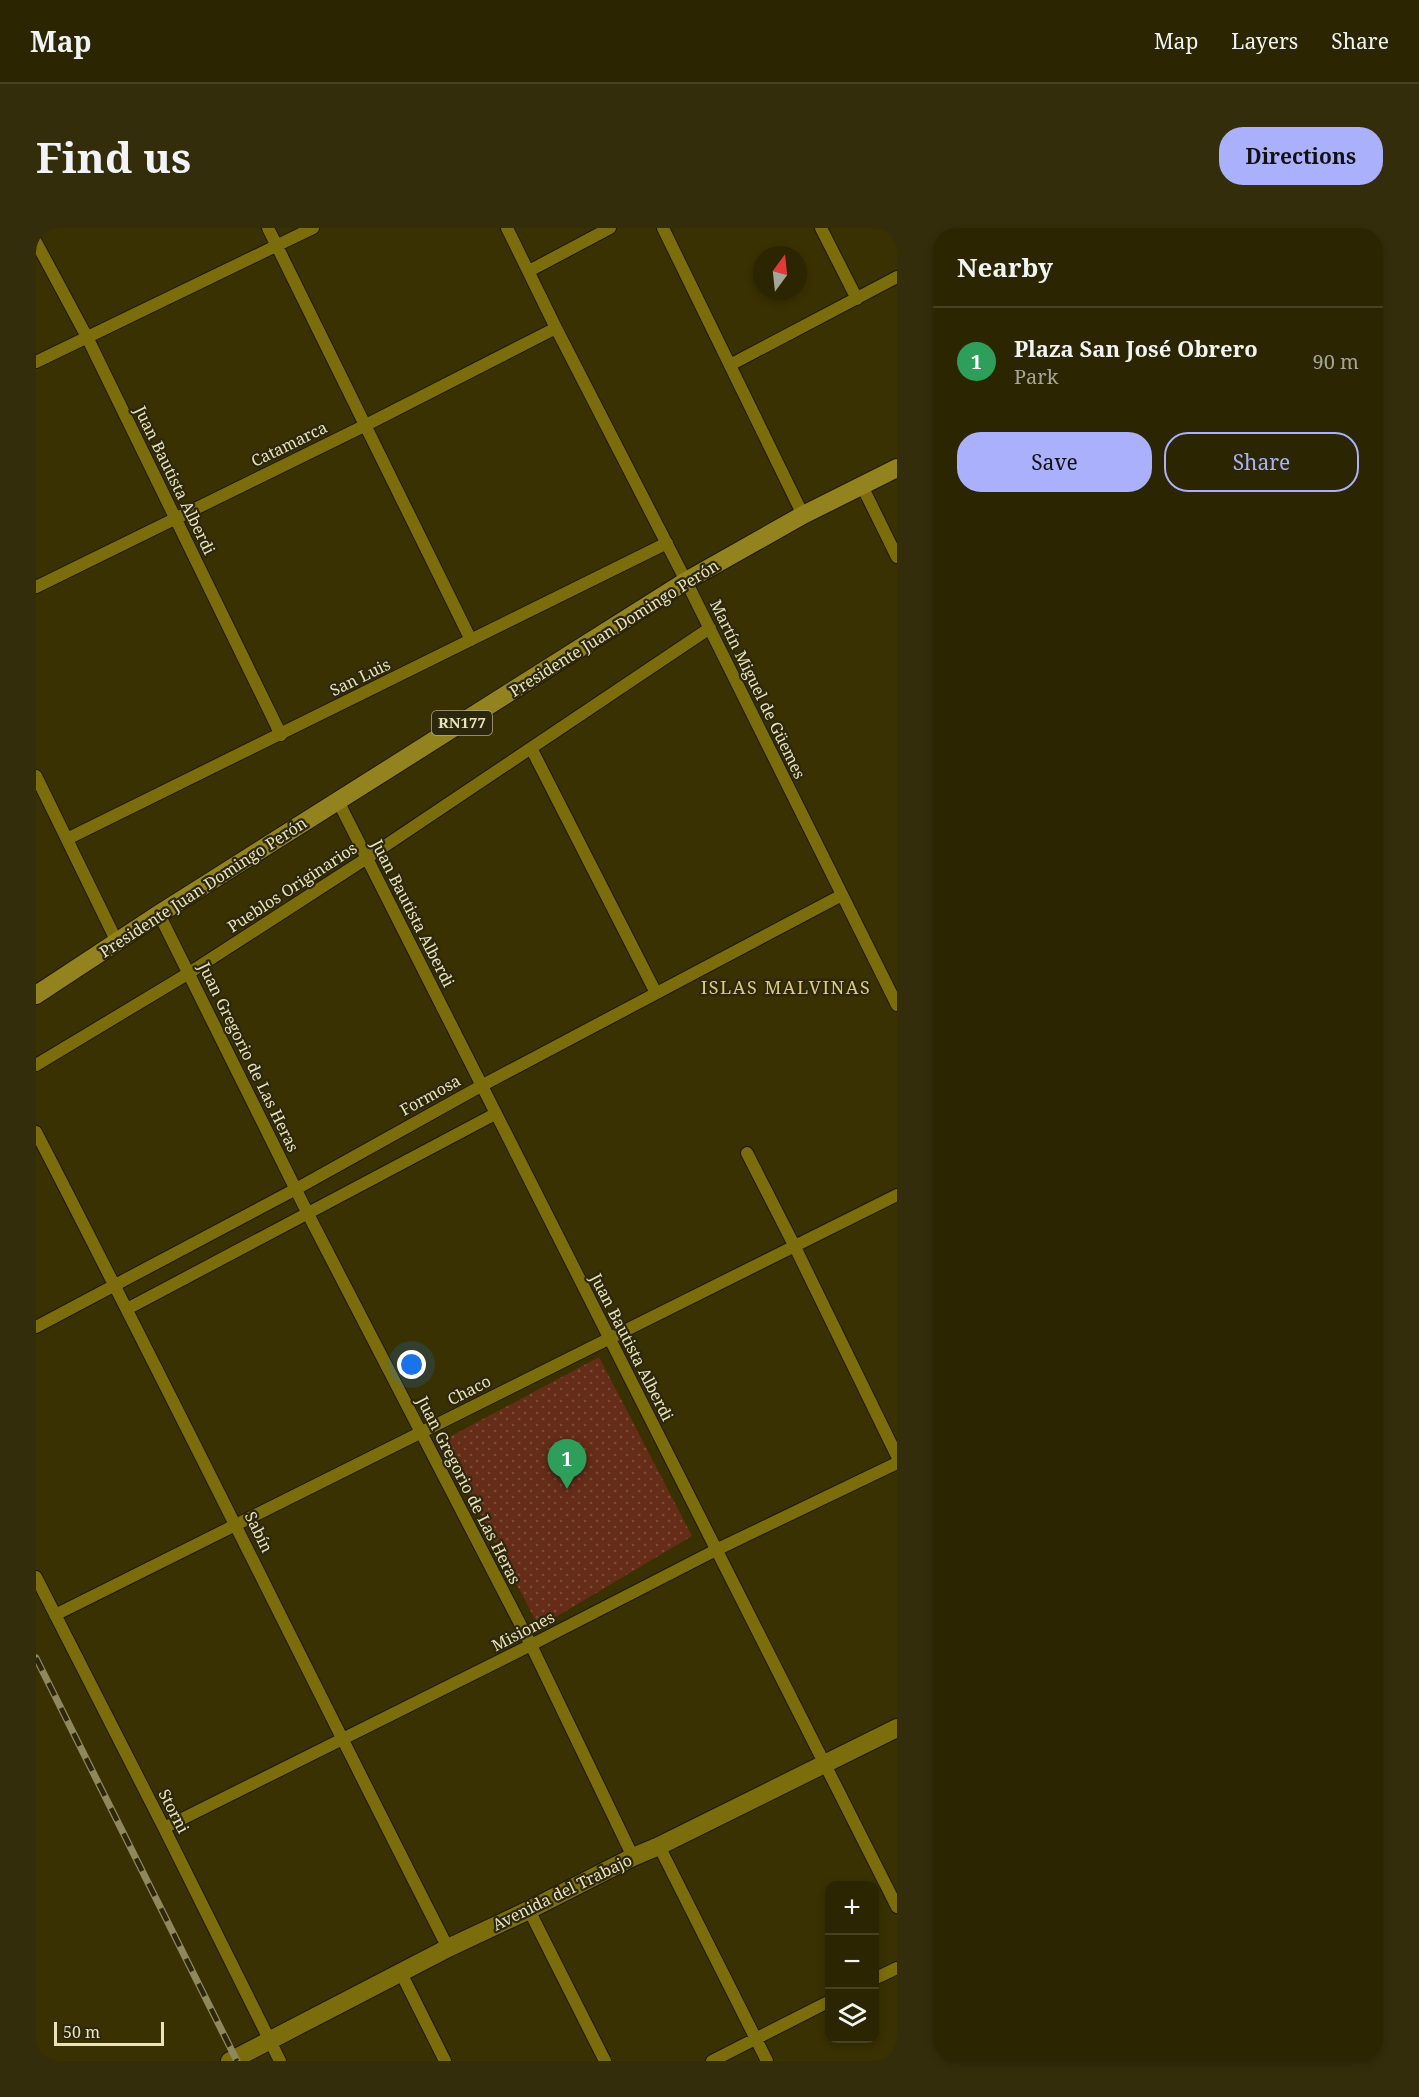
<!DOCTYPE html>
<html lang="en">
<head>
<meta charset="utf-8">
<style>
	:root { --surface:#2b2501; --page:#332d0b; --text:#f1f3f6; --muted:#a6a599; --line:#474223; --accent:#aab0fc }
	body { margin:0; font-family:"Noto Serif",serif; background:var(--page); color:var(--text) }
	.controls { position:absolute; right:18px; bottom:18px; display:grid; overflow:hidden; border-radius:12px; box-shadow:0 3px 9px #0003 }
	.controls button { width:54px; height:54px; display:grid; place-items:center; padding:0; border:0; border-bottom:2px solid var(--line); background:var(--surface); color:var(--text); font:30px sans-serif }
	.compass { position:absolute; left:717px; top:18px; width:54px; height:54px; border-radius:50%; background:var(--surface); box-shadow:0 3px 9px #0003; rotate:15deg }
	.scale { position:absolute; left:18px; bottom:15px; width:110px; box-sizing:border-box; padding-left:6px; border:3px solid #e9e3bb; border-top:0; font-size:16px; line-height:21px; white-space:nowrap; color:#e9e3bb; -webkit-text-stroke:4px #2c270d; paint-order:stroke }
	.you { position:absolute; left:376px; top:1137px; width:21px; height:21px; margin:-15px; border:4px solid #fff; border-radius:50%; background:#1a73e8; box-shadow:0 0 0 9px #1a73e833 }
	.badge { display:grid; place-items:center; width:39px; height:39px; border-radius:50%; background:var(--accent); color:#fff; font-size:20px; font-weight:700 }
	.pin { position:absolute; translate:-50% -50px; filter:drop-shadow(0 2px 3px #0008) }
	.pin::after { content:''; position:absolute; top:32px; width:21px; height:18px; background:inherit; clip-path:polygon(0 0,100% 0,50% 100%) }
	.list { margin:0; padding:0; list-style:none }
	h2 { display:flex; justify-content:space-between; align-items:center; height:78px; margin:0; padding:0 24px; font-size:26px }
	h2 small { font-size:20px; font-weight:400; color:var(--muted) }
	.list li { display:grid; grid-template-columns:39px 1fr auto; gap:18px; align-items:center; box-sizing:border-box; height:108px; padding:0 24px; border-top:2px solid var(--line) }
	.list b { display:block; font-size:22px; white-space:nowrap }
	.list p { margin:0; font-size:20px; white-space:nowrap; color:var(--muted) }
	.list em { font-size:20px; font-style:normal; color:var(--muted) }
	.actions { display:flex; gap:12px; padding:18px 24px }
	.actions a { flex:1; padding:14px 0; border:2px solid var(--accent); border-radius:24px; text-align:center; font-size:21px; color:var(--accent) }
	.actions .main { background:var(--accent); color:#111 }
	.icon { flex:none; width:33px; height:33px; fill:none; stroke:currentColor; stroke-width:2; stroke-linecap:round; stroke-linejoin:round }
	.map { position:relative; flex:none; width:861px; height:1833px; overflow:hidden; border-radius:24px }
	header { display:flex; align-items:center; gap:36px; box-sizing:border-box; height:84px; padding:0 30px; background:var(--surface); border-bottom:2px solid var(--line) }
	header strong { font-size:28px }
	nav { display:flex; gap:33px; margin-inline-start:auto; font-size:21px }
	.intro { display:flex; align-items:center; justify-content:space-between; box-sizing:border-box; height:144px; padding:0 36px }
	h1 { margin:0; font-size:42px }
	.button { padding:15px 27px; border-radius:24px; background:var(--accent); color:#111; font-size:21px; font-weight:700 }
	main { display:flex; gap:36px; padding:0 36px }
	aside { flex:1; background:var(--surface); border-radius:24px; box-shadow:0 3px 9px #0003 }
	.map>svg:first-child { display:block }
	.park { fill:url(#park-dots) }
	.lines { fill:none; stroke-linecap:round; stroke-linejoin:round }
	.minor-casing { stroke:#1d1901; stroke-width:14 }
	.secondary-casing { stroke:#1d1901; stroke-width:20 }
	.primary-casing { stroke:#1d1901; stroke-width:20 }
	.minor { stroke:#7b6d0c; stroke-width:12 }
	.secondary { stroke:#7b6d0c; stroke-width:18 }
	.primary { stroke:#92831f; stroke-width:18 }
	.rail-casing { stroke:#8f885c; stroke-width:7 }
	.rail { stroke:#2c270d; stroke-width:4.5; stroke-dasharray:14; stroke-linecap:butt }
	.labels { text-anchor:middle; stroke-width:4.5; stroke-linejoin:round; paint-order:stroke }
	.shield { fill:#2c270d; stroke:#b0ab87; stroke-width:1.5 }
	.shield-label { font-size:15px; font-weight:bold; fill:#e9e3bb }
	.street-label { font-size:16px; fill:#e9e3bb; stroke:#2c270d }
	.neighbourhood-label { font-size:18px; letter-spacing:1.5px; fill:#dbcd78; stroke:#2c270d }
</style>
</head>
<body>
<header>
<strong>Map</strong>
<nav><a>Map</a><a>Layers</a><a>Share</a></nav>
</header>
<div class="intro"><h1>Find us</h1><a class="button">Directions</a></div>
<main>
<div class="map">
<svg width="861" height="1833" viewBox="0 0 861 1833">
	<defs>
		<pattern id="park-dots" width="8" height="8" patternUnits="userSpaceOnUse" patternTransform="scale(1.5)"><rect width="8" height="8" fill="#652c18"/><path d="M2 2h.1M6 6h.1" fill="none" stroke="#7b4a38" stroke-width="1.8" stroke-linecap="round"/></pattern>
	</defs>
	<rect width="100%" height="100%" fill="#393101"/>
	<path class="park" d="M563 1129 656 1308 503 1399 406 1213Z"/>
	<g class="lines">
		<defs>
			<path id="minor" d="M232 0 435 412
				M471 0 520 100 650 353 861 777
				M627 0 767 287
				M785 0 821 71
				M0 14 51 109 245 507
				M493 43 574 0
				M0 134 277 0
				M694 137 861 49
				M826 258 861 329
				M0 359 330 197 520 100
				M495 520 620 765
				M0 548 81 714
				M302 573 861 1679
				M31 611 631 315
				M123 686 272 986 495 1417 597 1629
				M0 837 153 745 331 630 674 400
				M0 904C140 1175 274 1449 412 1720
				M711 925 758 1017 861 1228
				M91 1081 459 886
				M0 1099 260 961 445 858 806 667
				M0 1349 128 1600 244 1833
				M19 1387 861 967
				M128 1600 495 1417 680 1322 861 1235
				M623 1618 731 1833
				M493 1682 569 1833
				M365 1745 409 1833
				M838 1751 861 1740
				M676 1833 794 1773"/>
			<path id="secondary" d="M194 1833 412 1720 493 1682 597 1629 623 1618 861 1500"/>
			<path id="primary" d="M0 767 123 686 650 353 767 287 861 240"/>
		</defs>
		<use href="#minor" class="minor-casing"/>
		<use href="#secondary" class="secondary-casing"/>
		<use href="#primary" class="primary-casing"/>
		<use href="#minor" class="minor"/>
		<use href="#secondary" class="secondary"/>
		<use href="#primary" class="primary"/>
		<defs>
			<path id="rail" d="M0 1430 201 1833"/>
		</defs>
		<use href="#rail" class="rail-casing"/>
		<use href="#rail" class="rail"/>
	</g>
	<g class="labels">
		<rect class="shield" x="396" y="483" width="60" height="24" rx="4.5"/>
		<g class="shield-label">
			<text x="426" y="500">RN177</text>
		</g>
		<g class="street-label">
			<text transform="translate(253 216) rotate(-26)" y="6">Catamarca</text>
			<text transform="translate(139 252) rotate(64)" y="6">Juan Bautista Alberdi</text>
			<text transform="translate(578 400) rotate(-32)" y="6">Presidente Juan Domingo Perón</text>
			<text transform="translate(324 449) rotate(-26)" y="6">San Luis</text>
			<text transform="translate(722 461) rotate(64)" y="6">Martín Miguel de Güemes</text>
			<text transform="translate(167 659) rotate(-33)" y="6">Presidente Juan Domingo Perón</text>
			<text transform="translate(256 659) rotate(-33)" y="6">Pueblos Originarios</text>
			<text transform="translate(377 685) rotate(63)" y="6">Juan Bautista Alberdi</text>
			<text transform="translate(213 829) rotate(64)" y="6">Juan Gregorio de Las Heras</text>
			<text transform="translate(394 867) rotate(-29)" y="6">Formosa</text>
			<text transform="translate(596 1119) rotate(63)" y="6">Juan Bautista Alberdi</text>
			<text transform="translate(433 1162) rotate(-27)" y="6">Chaco</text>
			<text transform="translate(433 1262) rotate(63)" y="6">Juan Gregorio de Las Heras</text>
			<text transform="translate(223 1304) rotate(64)" y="6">Sabín</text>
			<text transform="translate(487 1403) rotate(-27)" y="6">Misiones</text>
			<text transform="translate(138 1583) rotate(63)" y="6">Storni</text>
			<text transform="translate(526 1664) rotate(-26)" y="6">Avenida del Trabajo</text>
		</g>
		<g class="neighbourhood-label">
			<text x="750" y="766">ISLAS MALVINAS</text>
		</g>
	</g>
</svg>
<div class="controls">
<button>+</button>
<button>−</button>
<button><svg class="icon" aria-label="layers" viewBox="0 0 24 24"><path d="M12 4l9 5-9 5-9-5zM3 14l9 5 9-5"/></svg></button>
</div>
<svg class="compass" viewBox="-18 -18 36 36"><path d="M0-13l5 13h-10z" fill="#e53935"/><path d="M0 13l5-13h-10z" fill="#a6a599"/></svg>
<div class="scale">50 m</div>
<div class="you"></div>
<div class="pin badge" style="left:531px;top:1261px;background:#2e9e5b">1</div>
</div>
<aside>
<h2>Nearby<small></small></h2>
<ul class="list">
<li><span class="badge" style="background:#2e9e5b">1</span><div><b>Plaza San José Obrero</b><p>Park</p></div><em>90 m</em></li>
</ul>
<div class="actions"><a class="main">Save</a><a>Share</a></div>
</aside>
</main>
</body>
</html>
